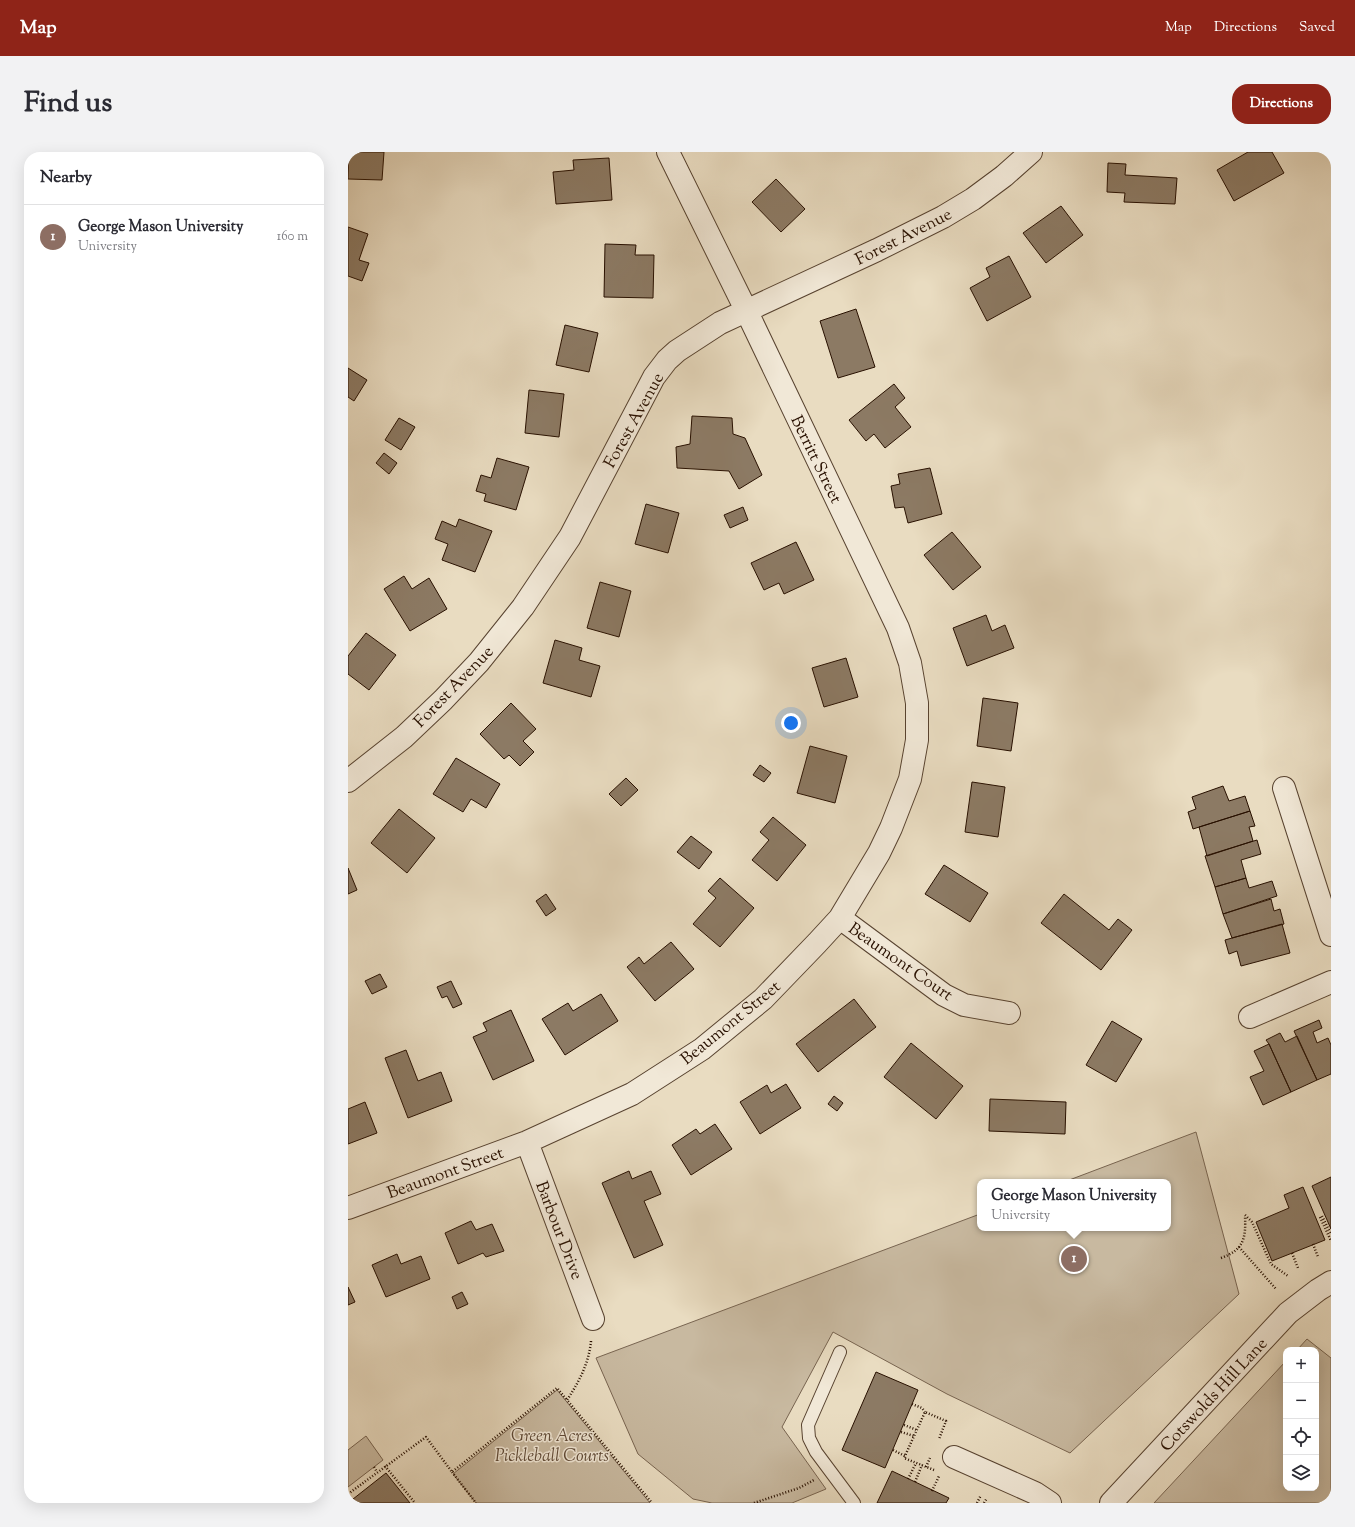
<!DOCTYPE html>
<html lang="en">
<head>
<meta charset="utf-8">
<style>
	:root { --surface:#fff; --page:#f2f2f3; --text:#2b2b33; --muted:#7c7c81; --line:#e1e1e2; --accent:#8f2418 }
	body { margin:0; font-family:"Sorts Mill Goudy",serif; background:var(--page); color:var(--text) }
	.controls { position:absolute; right:12px; bottom:12px; display:grid; overflow:hidden; border-radius:8px; box-shadow:0 4px 16px #0002 }
	.controls button { width:36px; height:36px; display:grid; place-items:center; padding:0; border:0; border-bottom:1px solid var(--line); background:var(--surface); color:var(--text); font:20px sans-serif }
	.you { position:absolute; left:443px; top:571px; width:14px; height:14px; margin:-10px; border:3px solid #fff; border-radius:50%; background:#1a73e8; box-shadow:0 0 0 6px #1a73e833 }
	.badge { display:grid; place-items:center; width:26px; height:26px; border-radius:50%; background:var(--accent); color:#fff; font-size:13px; font-weight:700 }
	.pin { position:absolute; translate:-50% -50%; border:2px solid #fff; box-shadow:0 1px 4px #0006 }
	.popup { position:absolute; left:629px; top:1027px; width:194px; height:52px; box-sizing:border-box; display:grid; place-content:center; border-radius:8px; background:var(--surface); filter:drop-shadow(0 1px 3px #0005); font-size:13px; white-space:nowrap; color:var(--muted) }
	.popup b { font-size:15px; color:var(--text) }
	.popup::after { content:''; position:absolute; left:50%; top:100%; margin-left:-8px; border:8px solid transparent; border-top-color:var(--surface) }
	.list { margin:0; padding:0; list-style:none }
	h2 { display:flex; justify-content:space-between; align-items:center; height:52px; margin:0; padding:0 16px; font-size:17px }
	h2 small { font-size:13px; font-weight:400; color:var(--muted) }
	.list li { display:grid; grid-template-columns:26px 1fr auto; gap:12px; align-items:center; box-sizing:border-box; height:64px; padding:0 16px; border-top:1px solid var(--line) }
	.list b { display:block; font-size:15px; white-space:nowrap }
	.list p { margin:0; font-size:13px; white-space:nowrap; color:var(--muted) }
	.list em { font-size:13px; font-style:normal; color:var(--muted) }
	.icon { flex:none; width:22px; height:22px; fill:none; stroke:currentColor; stroke-width:2; stroke-linecap:round; stroke-linejoin:round }
	.map { position:relative; flex:none; width:983px; height:1351px; overflow:hidden; border-radius:16px }
	header { display:flex; align-items:center; gap:24px; box-sizing:border-box; height:56px; padding:0 20px; background:var(--accent); color:#fff }
	header strong { font-size:19px }
	nav { display:flex; gap:22px; margin-inline-start:auto; font-size:14px }
	.intro { display:flex; align-items:center; justify-content:space-between; box-sizing:border-box; height:96px; padding:0 24px }
	h1 { margin:0; font-size:28px }
	.button { padding:10px 18px; border-radius:16px; background:var(--accent); color:#fff; font-size:14px; font-weight:700 }
	main { display:flex; gap:24px; padding:0 24px }
	aside { flex:1; background:var(--surface); border-radius:16px; box-shadow:0 4px 16px #0002 }
	.map>svg:first-child { display:block }
	.green { fill:#c8b9a0; stroke:#786450 }
	.building { fill:#8c7a64; stroke:#281000 }
	.lines { fill:none; stroke-linecap:round; stroke-linejoin:round }
	.service-casing { stroke:#584330; stroke-width:14 }
	.minor-casing { stroke:#584330; stroke-width:24 }
	.path { stroke:#281000; stroke-width:2.5; stroke-dasharray:1 2; stroke-linecap:butt }
	.service { stroke:#f1e8d7; stroke-width:12 }
	.minor { stroke:#f1e8d7; stroke-width:22 }
	.labels { text-anchor:middle; stroke-width:3; stroke-linejoin:round; paint-order:stroke }
	.street-label { font-size:17px; fill:#281000; stroke:#f1e8d7 }
	.park-label { font-size:17px; font-style:italic; fill:#604b38; stroke:#f1e8d7 }
</style>
</head>
<body>
<header>
<strong>Map</strong>
<nav><a>Map</a><a>Directions</a><a>Saved</a></nav>
</header>
<div class="intro"><h1>Find us</h1><a class="button">Directions</a></div>
<main>
<aside>
<h2>Nearby<small></small></h2>
<ul class="list">
<li><span class="badge" style="background:#8d6e63">1</span><div><b>George Mason University</b><p>University</p></div><em>160 m</em></li>
</ul>
</aside>
<div class="map">
<svg width="983" height="1351" viewBox="0 0 983 1351">
	<rect width="100%" height="100%" fill="#e9dcc1"/>
	<filter id="stains"><feTurbulence type="fractalNoise" baseFrequency=".005" numOctaves="4"/><feColorMatrix values="0 0 0 0 .2 0 0 0 0 .09 0 0 0 0 .02 0 0 0 .5 -.17"/></filter>
	<radialGradient id="worn" r=".72"><stop offset=".6" stop-color="#630" stop-opacity="0"/><stop offset="1" stop-color="#630" stop-opacity=".3"/></radialGradient>
	<path class="green" d="M848 980 891 1142 722 1301 599 1242 485 1180 434 1275 478 1337 444 1351H364L345 1347 290 1302 248 1206 632 1062V1076H820V1030H716Z
		M959 1187 983 1206V1351H806L938 1209V1336H968V1198H949Z
		M209 1238 302 1351H128L105 1322Z
		M18 1284 35 1308 0 1335V1298Z"/>
	<path class="building" d="M1 0H36L34 28 0 27Z
		M900 0H924L936 21 886 49 869 18Z
		M261 6 264 48 208 52 205 20 226 18 225 8Z
		M760 11 778 12 777 23 829 26 827 52 776 50 777 41 759 40Z
		M428 27 457 57 433 80 404 50Z
		M713 54 735 83 698 111 675 81Z
		M0 75 20 82 11 108 21 111 14 129 0 124Z
		M257 92 288 93 287 103H306L305 146 256 145Z
		M661 104 683 145 639 169 622 136 642 125 638 116Z
		M508 157 527 215 490 226 472 169Z
		M217 173 250 181 241 220 208 213Z
		M0 216 19 228 6 249 0 245Z
		M546 232 557 246 547 255 563 275 537 296 526 282 518 289 501 268Z
		M181 238 216 242 211 285 177 281Z
		M344 264 384 266 385 282 397 286 414 323 391 337 381 319 329 316 328 295 342 292Z
		M51 266 67 275 53 298 37 288Z
		M36 301 49 311 41 322 28 311Z
		M149 306 181 315 168 358 136 349 138 342 128 339 133 323 143 326Z
		M582 316 594 362 560 371 556 355 547 356 543 334 552 332 550 322Z
		M298 352 331 361 320 401 287 392Z
		M395 355 400 368 382 376 376 363Z
		M111 367 144 379 127 420 94 408 100 392 87 387 94 369 108 375Z
		M604 380 633 415 605 438 576 403Z
		M448 390 466 428 436 442 431 431 416 438 403 411Z
		M56 424 64 437 81 426 99 457 62 479 36 437Z
		M252 430 283 439 271 485 239 476Z
		M638 463 644 479 657 473 666 496 619 514 605 476Z
		M18 481 48 503 21 538 0 522V504Z
		M207 488 234 496 231 508 252 514 243 545 195 531Z
		M498 506 510 545 476 555 464 516Z
		M635 546 670 551 663 599 629 594Z
		M163 551 188 577 175 589 186 600 172 614 161 603 156 607 132 582Z
		M462 594 499 604 487 651 449 641Z
		M108 606 152 632 138 656 123 647 115 660 85 642Z
		M412 613 423 621 416 630 405 623Z
		M278 626 290 638 273 654 261 642Z
		M624 630 657 635 650 685 617 680Z
		M875 634 881 649 897 644 902 659 845 677 840 660 848 657 844 645Z
		M51 657 87 686 59 721 23 691Z
		M902 659 907 674 901 675 905 689 859 704 851 675Z
		M425 665 458 693 429 729 404 708 421 688 412 680Z
		M343 684 364 700 351 717 329 700Z
		M909 688 913 702 893 708 898 726 867 735 857 704Z
		M596 713 640 741 622 770 577 742Z
		M0 716 9 738 0 742Z
		M372 726 406 756 372 795 345 772 368 746 360 739Z
		M898 726 901 736 924 729 929 744 875 762 867 735Z
		M198 742 208 757 198 764 188 749Z
		M716 742 761 778 770 767 784 778 753 818 693 771Z
		M923 747 926 759 932 757 936 772 884 786 875 762Z
		M934 772 942 801 893 814 889 799 881 802 877 788Z
		M323 790 346 817 307 849 279 815 291 805 296 812Z
		M32 822 39 835 24 842 17 829Z
		M103 829 114 852 105 856 99 844 94 846 89 835Z
		M253 842 270 869 217 903 194 867 220 851 225 859Z
		M506 847 528 875 470 920 448 892Z
		M163 858 186 909 145 928 125 885 139 879 135 871Z
		M971 868 974 876 965 880 969 891 980 886 983 893V922L969 928 946 879Z
		M764 869 794 887 768 930 738 913Z
		M932 881 937 890 949 884 969 928 943 940 921 892 918 888Z
		M563 891 615 934 588 967 536 925Z
		M921 892 943 940 915 953 902 925 916 919 906 899Z
		M58 898 70 929 93 920 104 949 60 966 37 906Z
		M438 932 453 956 412 982 392 950 419 933 423 941Z
		M486 944 495 951 489 959 480 952Z
		M642 947 718 950 717 982 641 979Z
		M17 950 29 981 0 992V957Z
		M367 972 384 997 343 1023 324 993 348 977 352 982Z
		M281 1019 284 1027 303 1019 313 1042 296 1049 315 1093 286 1106 254 1031Z
		M983 1025V1077L964 1034Z
		M955 1035 977 1088 924 1109 908 1070 941 1056 936 1043Z
		M123 1069 128 1078 144 1072 156 1099 138 1105 135 1101 110 1112 97 1081Z
		M49 1102 53 1112 73 1104 82 1127 38 1145 24 1113Z
		M0 1135 7 1150 0 1153Z
		M114 1140 120 1152 109 1157 104 1145Z
		M528 1220 570 1238 537 1316 494 1298Z
		M544 1319 601 1346 598 1351H529Z
		M38 1321 62 1351H0Z"/>
	<g class="lines">
		<defs>
			<path id="service" d="M492 1200 460 1273 461 1286 468 1300 506 1351"/>
			<path id="minor" d="M0 629 56 585 95 548 131 510 175 455 222 385 306 225 319 208 329 199 372 171 529 98 595 65 625 47 656 24 683 0
				M936 636 983 783
				M492 766 596 843 616 853 661 861
				M902 865 983 830
				M179 990 245 1167
				M0 1056 179 990 284 942 354 897 415 847 469 791 492 766 531 701 543 676 562 627 569 588V551L562 511 550 476 399 160 320 0
				M606 1305 687 1341 702 1351
				M763 1351 940 1161 970 1138 983 1130"/>
		</defs>
		<use href="#service" class="service-casing"/>
		<use href="#minor" class="minor-casing"/>
		<path class="path" d="M897 1063 904 1070 923 1112 940 1124
			M974 1064 983 1082
			M972 1065 983 1089
			M965 1092 970 1105
			M891 1095 928 1137
			M944 1101 950 1116
			M873 1106C896 1098 898 1086 897 1064
			M243 1189C241 1211 231 1230 219 1248L304 1351
			M564 1252 574 1256 577 1260
			M556 1273 569 1278
			M553 1280 566 1284
			M545 1298 557 1304
			M37 1314 67 1351
			M26 1315 29 1320
			M578 1315 582 1306
			M586 1318 556 1306 577 1260 598 1269 591 1287
			M104 1320 128 1351
			M560 1327 568 1311
			M567 1330 574 1313
			M584 1339 591 1324
			M0 1342 78 1285 104 1320 209 1236 219 1248
			M406 1351 451 1336 466 1328
			M629 1351 633 1343
			M636 1351 639 1346"/>
		<use href="#service" class="service"/>
		<use href="#minor" class="minor"/>
	</g>
	<g class="labels">
		<g class="street-label">
			<text transform="translate(555 84) rotate(-27)" y="6">Forest Avenue</text>
			<text transform="translate(285 268) rotate(-61)" y="6">Forest Avenue</text>
			<text transform="translate(469 307) rotate(64)" y="6">Berritt Street</text>
			<text transform="translate(105 534) rotate(-46)" y="6">Forest Avenue</text>
			<text transform="translate(553 809) rotate(35)" y="6">Beaumont Court</text>
			<text transform="translate(382 870) rotate(-39)" y="6">Beaumont Street</text>
			<text transform="translate(97 1020) rotate(-20)" y="6">Beaumont Street</text>
			<text transform="translate(212 1078) rotate(69)" y="6">Barbour Drive</text>
			<text transform="translate(865 1242) rotate(-47)" y="6">Cotswolds Hill Lane</text>
		</g>
		<g class="park-label">
			<text x="204" y="1289">Green Acres<tspan x="204" dy="20">Pickleball Courts</tspan></text>
		</g>
	</g>
	<rect width="100%" height="100%" filter="url(#stains)"/>
	<rect width="100%" height="100%" fill="url(#worn)"/>
</svg>
<div class="controls">
<button>+</button>
<button>−</button>
<button><svg class="icon" aria-label="locate" viewBox="0 0 24 24"><circle cx="12" cy="12" r="6"/><path d="M12 2v4M12 18v4M2 12h4M18 12h4"/></svg></button>
<button><svg class="icon" aria-label="layers" viewBox="0 0 24 24"><path d="M12 4l9 5-9 5-9-5zM3 14l9 5 9-5"/></svg></button>
</div>
<div class="you"></div>
<div class="pin badge" style="left:726px;top:1107px;background:#8d6e63">1</div>
<div class="popup"><b>George Mason University</b>University</div>
</div>
</main>
</body>
</html>
